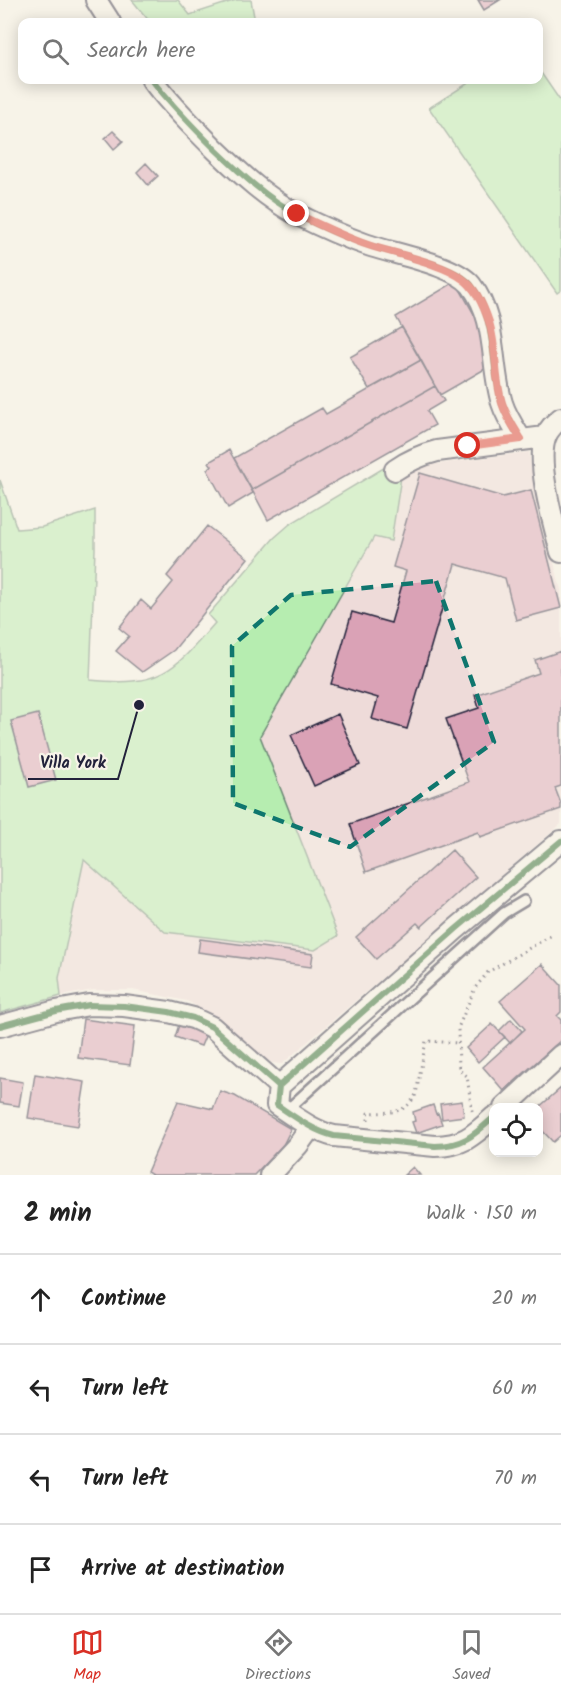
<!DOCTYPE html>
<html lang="en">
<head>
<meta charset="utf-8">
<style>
	:root { --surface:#fff; --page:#f2f2f2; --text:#222; --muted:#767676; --line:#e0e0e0; --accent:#d93025 }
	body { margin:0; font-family:Kalam,sans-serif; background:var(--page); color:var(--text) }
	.controls { position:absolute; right:18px; bottom:18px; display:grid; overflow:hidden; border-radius:12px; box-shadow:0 3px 15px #0003 }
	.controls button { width:54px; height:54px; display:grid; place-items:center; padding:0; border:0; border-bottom:2px solid var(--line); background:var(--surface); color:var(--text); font:30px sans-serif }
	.stop { position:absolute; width:18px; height:18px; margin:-14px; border:4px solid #d93025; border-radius:50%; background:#fff }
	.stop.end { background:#d93025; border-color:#fff; box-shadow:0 2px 6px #0008 }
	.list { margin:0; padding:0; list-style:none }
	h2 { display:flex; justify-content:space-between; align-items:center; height:78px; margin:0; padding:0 24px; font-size:26px }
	h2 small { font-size:20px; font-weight:400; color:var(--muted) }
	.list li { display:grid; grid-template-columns:39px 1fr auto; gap:18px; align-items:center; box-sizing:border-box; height:90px; padding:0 24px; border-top:2px solid var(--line) }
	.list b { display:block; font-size:22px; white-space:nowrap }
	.list em { font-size:20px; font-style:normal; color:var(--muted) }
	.icon { flex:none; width:33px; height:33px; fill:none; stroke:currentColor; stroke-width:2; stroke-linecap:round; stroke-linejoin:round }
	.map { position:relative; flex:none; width:561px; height:1175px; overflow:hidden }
	.search { position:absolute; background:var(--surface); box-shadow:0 3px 15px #0003; left:18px; right:18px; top:18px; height:66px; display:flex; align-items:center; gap:15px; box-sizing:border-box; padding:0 21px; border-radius:12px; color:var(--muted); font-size:22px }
	.sheet { height:438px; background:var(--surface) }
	nav { display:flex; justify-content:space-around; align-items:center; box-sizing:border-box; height:84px; border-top:2px solid var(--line); background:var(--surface); font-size:16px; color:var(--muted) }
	nav a { display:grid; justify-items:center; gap:3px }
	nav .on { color:var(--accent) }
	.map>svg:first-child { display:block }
	.built { fill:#eedbd9 }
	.green { fill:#b6edb0; stroke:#6c8876; stroke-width:1.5 }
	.building { fill:#daa2b6; stroke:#22223b; stroke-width:1.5 }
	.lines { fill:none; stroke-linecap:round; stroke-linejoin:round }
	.service-casing { stroke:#22223b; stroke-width:14 }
	.minor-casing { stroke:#22223b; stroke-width:24 }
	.path { stroke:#22223b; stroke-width:3; stroke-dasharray:1.5 4.5; stroke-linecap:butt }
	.service { stroke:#f7f3e8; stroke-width:9 }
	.minor { stroke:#f7f3e8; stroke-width:20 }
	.cycleway-casing { stroke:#f7f3e8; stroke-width:10 }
	.cycleway { stroke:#1b5e20; stroke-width:6 }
	.route { stroke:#d93025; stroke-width:8 }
	.marked { fill:none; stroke:#0f766e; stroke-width:4.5; stroke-dasharray:12 8; stroke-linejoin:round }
	.leader { fill:none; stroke:#22223b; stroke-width:2 }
	.callout-dot { fill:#22223b; stroke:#f7f3e8; stroke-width:2 }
	.callout-label { font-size:16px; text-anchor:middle; font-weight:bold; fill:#22223b; stroke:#f7f3e8; stroke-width:4.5; stroke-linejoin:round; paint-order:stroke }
</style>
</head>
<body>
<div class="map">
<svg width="561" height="1175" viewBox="0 0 561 1175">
	<rect width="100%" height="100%" fill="#f7f3e8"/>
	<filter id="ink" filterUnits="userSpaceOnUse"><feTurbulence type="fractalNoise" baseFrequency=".0167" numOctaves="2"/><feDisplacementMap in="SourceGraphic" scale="12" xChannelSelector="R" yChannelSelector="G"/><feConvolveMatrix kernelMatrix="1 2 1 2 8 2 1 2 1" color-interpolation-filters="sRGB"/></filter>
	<g filter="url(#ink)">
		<path class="built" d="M529 452 534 485 561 590V824L282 1064 272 1063 263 1057 218 1018 187 1001 133 990H93L61 996 59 978 83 860 165 932 338 936 260 736 374 537 391 541 401 477 422 466Z"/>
		<path class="green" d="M132 0H178L190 15 236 0H251L255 22H150Z
			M539 70 561 102V290L557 293 429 108 473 80H538Z
			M392 463 401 477 391 541 374 537 260 736 338 936 315 950 165 932 84 860 59 978 61 996 0 1013V480L17 529 42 527 95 510V549L90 680C160 687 172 673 215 623L208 615 274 538 290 524Z"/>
		<path class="building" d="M478 0H500L484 10Z
			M113 131 123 141 114 149 105 138Z
			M146 163 158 176 148 185 137 172Z
			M453 283 457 284 489 341 490 366 440 395 396 317Z
			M402 327 421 360 369 389 350 357Z
			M421 360 435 386 252 490 234 458 322 408 326 414Z
			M435 386 444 401 427 411 435 425 268 520 252 490Z
			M229 450 253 493 228 508 207 469 212 466 209 462Z
			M420 473 503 497 531 490 561 608 516 620 505 578 455 564 407 729 372 719 378 698 331 684 352 612 391 623 406 571 393 567Z
			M207 526 248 558 174 650 142 672 116 651 129 636 119 628 141 600 151 609 173 582 167 576Z
			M561 651V786L555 788 561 804V809L480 837 478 832 366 872 350 824 469 782 446 719 479 708 475 695 539 673 535 660Z
			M38 714 56 780 29 787 11 721Z
			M338 714 360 765 314 786 291 735Z
			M452 850 476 877 421 927 417 923 376 959 356 937Z
			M200 939 313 954 311 967 198 952Z
			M542 964 561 985V1012L557 1016 561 1020V1040L504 1091 483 1067 525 1029 500 1001Z
			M83 1019 135 1026 130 1065 78 1058Z
			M511 1019 522 1031 510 1043 499 1031Z
			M492 1024 505 1037 478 1062 466 1048Z
			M179 1025 206 1034 201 1046 175 1037Z
			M35 1074 85 1082 78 1126 28 1118Z
			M0 1078 23 1082 19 1106 0 1103Z
			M561 1088V1135L553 1142 538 1126V1108Z
			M220 1091 235 1096 291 1129 283 1145 254 1175H152L147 1172 178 1101 213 1109Z
			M462 1101 464 1116 442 1119 440 1104Z
			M433 1105 436 1114 438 1113 442 1124 416 1133 412 1122 415 1121 413 1112Z
			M413 1167 420 1175H404Z"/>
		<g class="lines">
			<defs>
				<path id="service" d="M286 1111 504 913 524 901"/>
				<path id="minor" d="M96 0 110 22
					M152 80C171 105 194 128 216 150 242 175 267 198 298 215 320 226 342 236 365 244 392 254 454 264 471 285 498 320 490 364 502 403 506 416 514 428 521 439
					M561 418C555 423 549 428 546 436 535 461 554 525 561 552
					M395 470C408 461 421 455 437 451L545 437
					M0 1026 56 1011 89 1005 124 1006 169 1012 193 1018 212 1027 279 1086 456 929 561 841
					M279 1086 277 1105C295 1117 313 1131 334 1136L435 1146C463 1146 474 1135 494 1117
					M504 1108 561 1055
					M270 1175 298 1145 311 1127"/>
			</defs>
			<use href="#service" class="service-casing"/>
			<use href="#minor" class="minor-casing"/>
			<path class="path" d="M472 1111 467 1076 459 1070 458 1028 475 988 488 972 552 935
				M368 1120V1113C389 1112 406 1115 416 1094L426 1041 458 1043"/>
			<use href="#service" class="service"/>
			<use href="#minor" class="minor"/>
			<defs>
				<path id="cycleway" d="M152 80C171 105 194 128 216 150 242 175 267 198 298 215 320 226 342 236 365 244 392 254 454 264 471 285 498 320 490 364 502 403 506 416 514 428 521 439
					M0 1026 56 1011 89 1005 124 1006 169 1012 193 1018 212 1027 279 1086 456 929 561 841
					M279 1086 277 1105C295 1117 313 1131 334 1136L435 1146C463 1146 474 1135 494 1117"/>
			</defs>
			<use href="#cycleway" class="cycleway-casing"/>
			<use href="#cycleway" class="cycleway"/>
		</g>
	</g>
	<g class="lines" filter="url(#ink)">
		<path class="route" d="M297 214C320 225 344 237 368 245 395 254 442 263 463 279 476 288 484 307 489 322 497 348 494 377 502 403 506 416 514 428 521 439L468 446"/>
	</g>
	<path d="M0 0H561V1175H0ZM436 581 494 742 350 847 233 803 232 646 291 595Z" fill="#f7f3e8" fill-opacity=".55" fill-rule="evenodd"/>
	<path class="marked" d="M436 581 494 742 350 847 233 803 232 646 291 595Z"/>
	<path class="leader" d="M139 705L118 779H28"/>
	<circle class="callout-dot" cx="139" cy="705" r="6"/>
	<g class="callout-label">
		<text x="73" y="768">Villa York</text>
	</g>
</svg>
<div class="controls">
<button><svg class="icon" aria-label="locate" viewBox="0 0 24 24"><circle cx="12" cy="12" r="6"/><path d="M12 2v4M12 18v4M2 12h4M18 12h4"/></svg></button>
</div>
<div class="stop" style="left:468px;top:446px"></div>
<div class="stop end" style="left:297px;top:214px"></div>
<div class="search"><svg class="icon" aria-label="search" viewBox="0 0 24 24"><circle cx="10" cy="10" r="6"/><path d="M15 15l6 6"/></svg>Search here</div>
</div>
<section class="sheet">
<h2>2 min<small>Walk · 150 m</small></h2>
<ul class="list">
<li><svg class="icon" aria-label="ahead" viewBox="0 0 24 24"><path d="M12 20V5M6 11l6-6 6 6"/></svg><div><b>Continue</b></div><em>20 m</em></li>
<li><svg class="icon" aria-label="left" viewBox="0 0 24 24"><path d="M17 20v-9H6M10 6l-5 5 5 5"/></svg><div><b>Turn left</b></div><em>60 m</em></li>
<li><svg class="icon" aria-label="left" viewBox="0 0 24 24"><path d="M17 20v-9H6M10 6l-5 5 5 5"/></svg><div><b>Turn left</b></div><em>70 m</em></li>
<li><svg class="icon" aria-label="arrive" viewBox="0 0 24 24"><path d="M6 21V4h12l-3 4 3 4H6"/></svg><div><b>Arrive at destination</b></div></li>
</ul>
</section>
<nav>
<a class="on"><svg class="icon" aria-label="map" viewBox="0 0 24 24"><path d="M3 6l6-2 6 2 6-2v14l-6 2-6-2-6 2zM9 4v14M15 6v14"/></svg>Map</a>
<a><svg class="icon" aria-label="directions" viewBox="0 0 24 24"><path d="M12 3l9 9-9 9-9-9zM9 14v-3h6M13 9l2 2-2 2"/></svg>Directions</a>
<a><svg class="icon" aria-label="saved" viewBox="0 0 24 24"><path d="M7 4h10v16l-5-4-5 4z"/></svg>Saved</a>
</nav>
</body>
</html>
